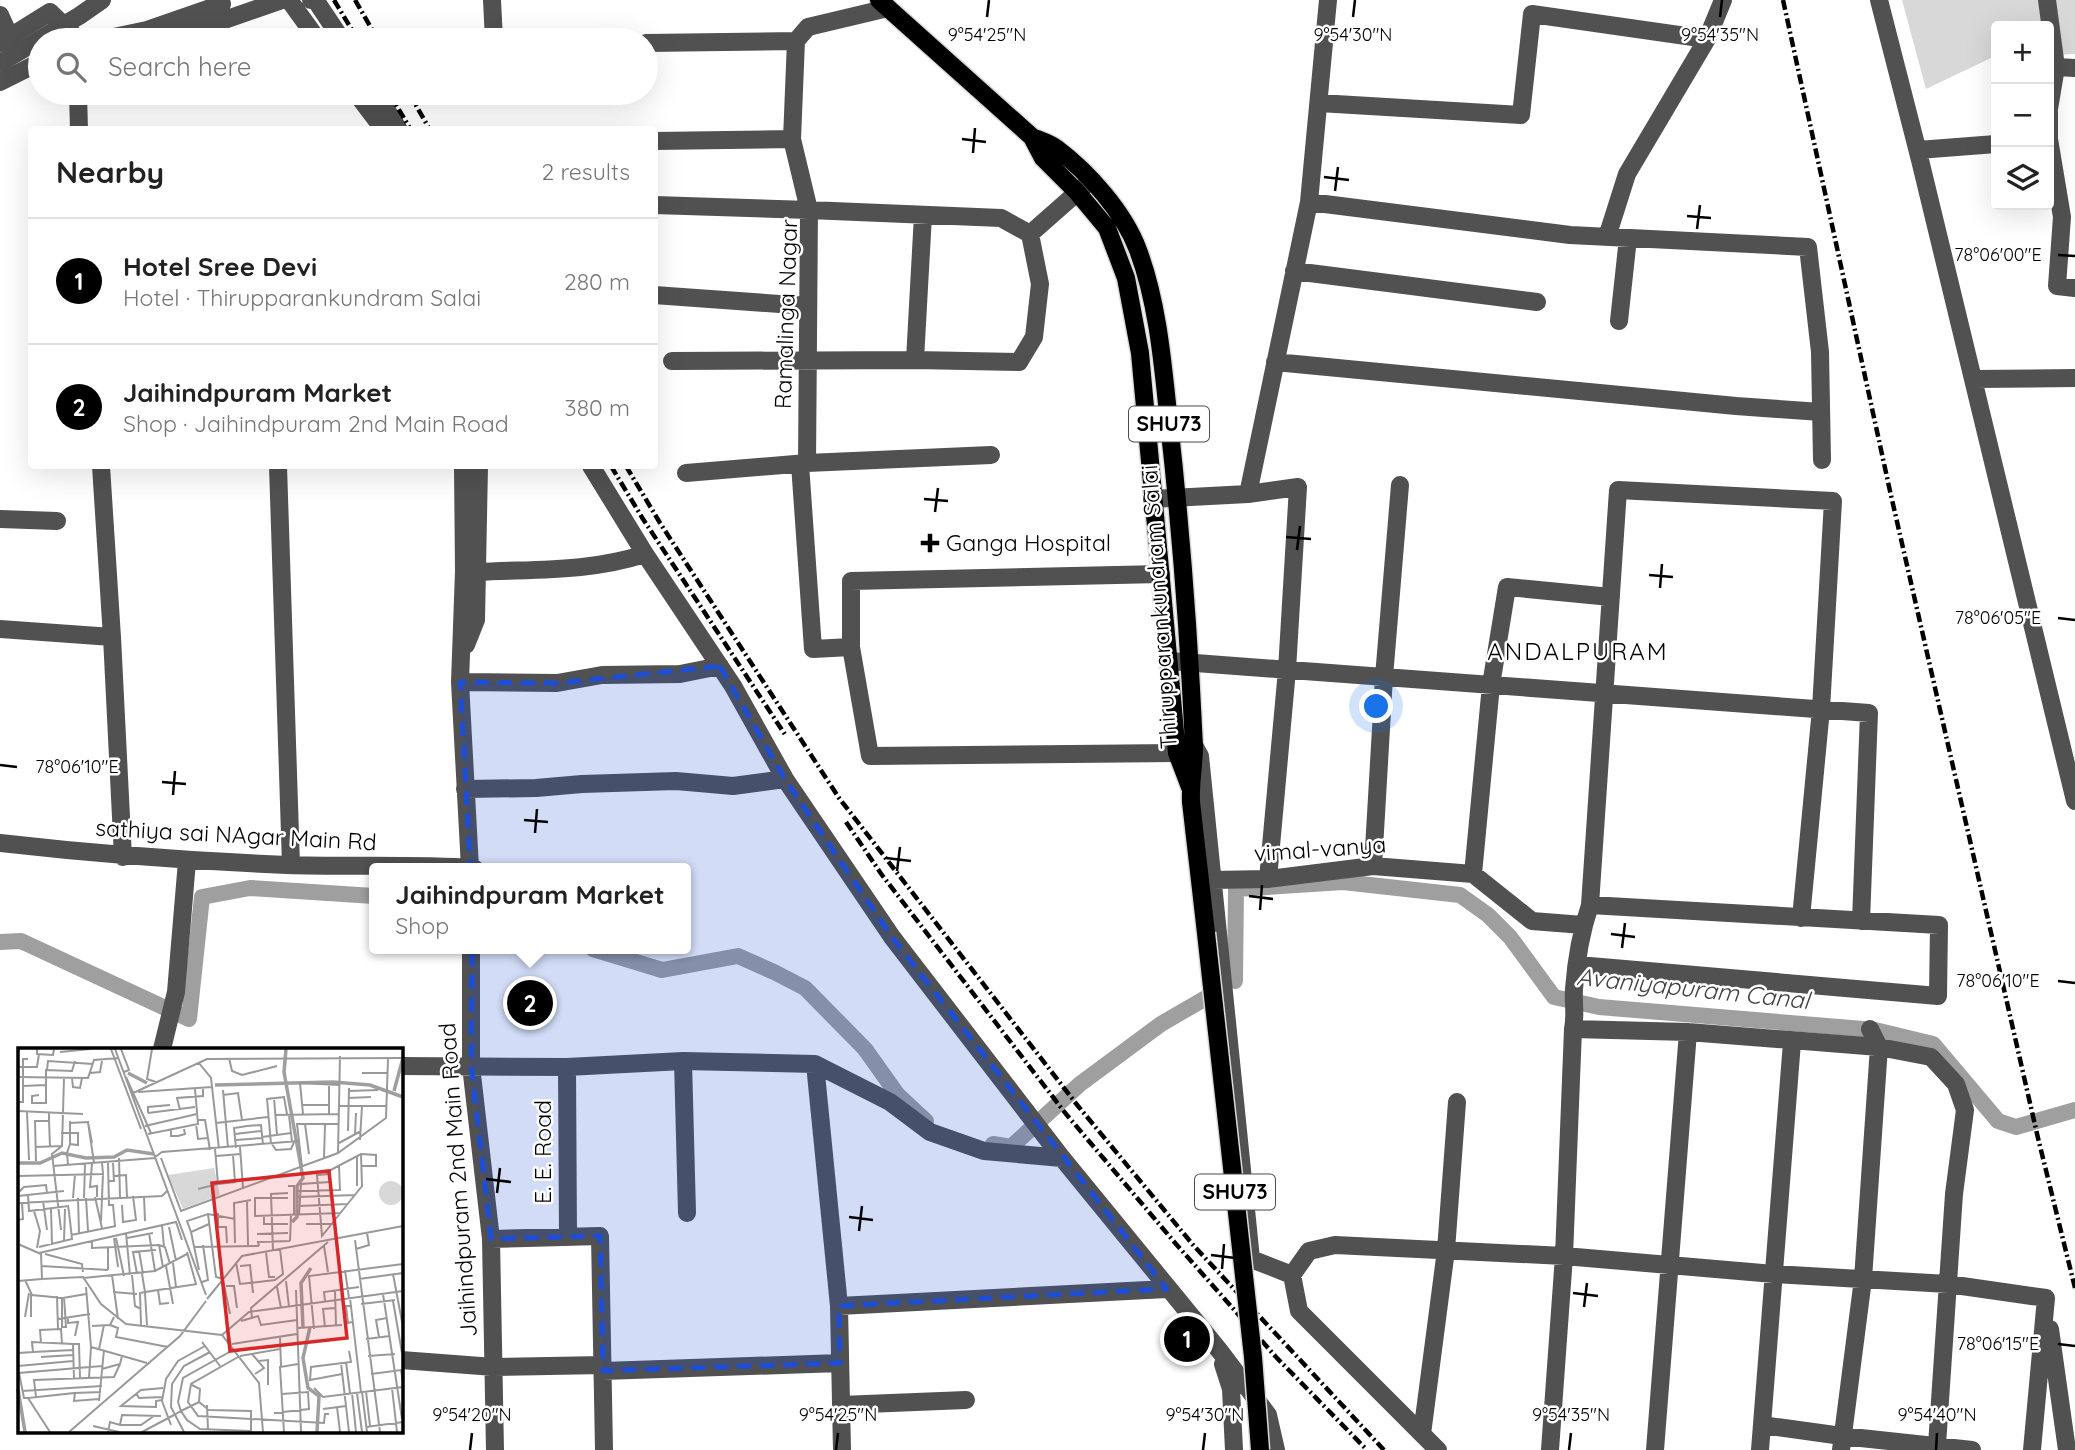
<!DOCTYPE html>
<html lang="en">
<head>
<meta charset="utf-8">
<style>
	:root { --surface:#fff; --page:#f2f2f2; --text:#222; --muted:#767676; --line:#e0e0e0; --accent:#000 }
	body { margin:0; font-family:Quicksand,sans-serif; background:var(--page); color:var(--text) }
	.controls { position:absolute; right:21px; top:21px; display:grid; overflow:hidden; border-radius:7px; box-shadow:0 7px 28px #0002 }
	.controls button { width:63px; height:63px; display:grid; place-items:center; padding:0; border:0; border-bottom:2px solid var(--line); background:var(--surface); color:var(--text); font:35px sans-serif }
	.you { position:absolute; left:1377px; top:707px; width:24px; height:24px; margin:-18px; border:5px solid #fff; border-radius:50%; background:#1a73e8; box-shadow:0 0 0 10px #1a73e833 }
	.badge { display:grid; place-items:center; width:46px; height:46px; border-radius:50%; background:var(--accent); color:#fff; font-size:23px; font-weight:700 }
	.pin { position:absolute; translate:-50% -50%; border:4px solid #fff; box-shadow:0 2px 7px #0006 }
	.popup { position:absolute; left:369px; top:863px; width:322px; height:91px; box-sizing:border-box; display:grid; place-content:center; border-radius:7px; background:var(--surface); filter:drop-shadow(0 2px 5px #0005); font-size:23px; white-space:nowrap; color:var(--muted) }
	.popup b { font-size:26px; color:var(--text) }
	.popup::after { content:''; position:absolute; left:50%; top:100%; margin-left:-14px; border:14px solid transparent; border-top-color:var(--surface) }
	.list { margin:0; padding:0; list-style:none }
	h2 { display:flex; justify-content:space-between; align-items:center; height:91px; margin:0; padding:0 28px; font-size:30px }
	h2 small { font-size:23px; font-weight:400; color:var(--muted) }
	.list li { display:grid; grid-template-columns:46px 1fr auto; gap:21px; align-items:center; box-sizing:border-box; height:126px; padding:0 28px; border-top:2px solid var(--line) }
	.list b { display:block; font-size:26px; white-space:nowrap }
	.list p { margin:0; font-size:23px; white-space:nowrap; color:var(--muted) }
	.list em { font-size:23px; font-style:normal; color:var(--muted) }
	.icon { flex:none; width:38px; height:38px; fill:none; stroke:currentColor; stroke-width:2; stroke-linecap:round; stroke-linejoin:round }
	.map { position:relative; flex:none; width:2075px; height:1450px; overflow:hidden }
	.search { position:absolute; background:var(--surface); box-shadow:0 7px 28px #0002; left:28px; top:28px; width:630px; height:77px; display:flex; align-items:center; gap:18px; box-sizing:border-box; padding:0 24px; border-radius:38px; color:var(--muted); font-size:26px }
	.panel { position:absolute; background:var(--surface); box-shadow:0 7px 28px #0002; left:28px; top:126px; width:630px; height:343px; border-radius:7px }
	.map>svg:first-child { display:block }
	.green { fill:#d8d8d8 }
	.lines { fill:none; stroke-linecap:round; stroke-linejoin:round }
	.canal { stroke:#9f9f9f; stroke-width:16 }
	.major-casing { stroke:#dbdbdb; stroke-width:21 }
	.minor { stroke:#515151; stroke-width:18 }
	.major { stroke:#000; stroke-width:18 }
	.rail { stroke:#000; stroke-width:4.5; stroke-dasharray:10 3.5 2 3.5; stroke-linecap:butt }
	.major-bridge-casing { stroke:#dbdbdb; stroke-width:21; stroke-linecap:butt }
	.minor-bridge { stroke:#515151; stroke-width:18 }
	.major-bridge { stroke:#000; stroke-width:18 }
	.marked { fill:#1d4ed8; fill-opacity:0.2; stroke:#1d4ed8; stroke-width:5; stroke-dasharray:14 9; stroke-linejoin:round }
	.ticks { fill:none; stroke:#000; stroke-width:2.5 }
	.poi-dot { fill:#000; stroke:#fff; stroke-width:2.5 }
	.labels { text-anchor:middle; stroke-width:5; stroke-linejoin:round; paint-order:stroke }
	.shield { fill:#fff; stroke:#4c4c4c; stroke-width:2 }
	.shield-label { font-size:21px; font-weight:bold; fill:#000 }
	.street-label { font-size:23px; fill:#000; stroke:#fff }
	.poi-label { font-size:23px; fill:#000; stroke:#fff; text-anchor:start }
	.neighbourhood-label { font-size:24px; letter-spacing:2px; fill:#000; stroke:#fff }
	.water-label { font-size:24px; font-style:italic; fill:#404040; stroke:#fff }
	.inset-river { fill:none; stroke:#9f9f9f; stroke-width:3.5 }
	.inset-road { fill:none; stroke:#999; stroke-width:2 }
	.view { fill:#d62828; fill-opacity:0.15; stroke:#d62828; stroke-width:3.5 }
	.inset-edge { fill:none; stroke:#000; stroke-width:3.5 }
	.ticks-label { font-size:18px; text-anchor:middle; fill:#000; stroke:#fff; stroke-width:5; stroke-linejoin:round; paint-order:stroke }
</style>
</head>
<body>
<div class="map">
<svg width="2075" height="1450" viewBox="0 0 2075 1450">
	<rect width="100%" height="100%" fill="#fff"/>
	<path class="green" d="M1902 0H2075V54L2049 55V26H1996V58H1991L1926 89Z"/>
	<g class="lines">
		<path class="canal" d="M0 942 21 941 189 1019 202 897 250 888 374 896
			M593 949 662 970 738 956 774 972 805 988 865 1049 897 1094 926 1121
			M1235 981 1236 889 1343 882 1460 895 1488 915 1510 937 1554 997 1599 1007 1875 1030 1933 1044 1998 1121 2016 1127 2075 1110
			M993 1144 1011 1147 1080 1084 1161 1024 1211 995"/>
		<defs>
			<path id="major" d="M879 0 1032 137 1043 158 1077 192 1107 228 1126 278 1140 353 1177 753 1190 787
				M1032 137C1039 140 1049 143 1056 148 1088 172 1124 212 1138 250 1158 303 1163 366 1169 423 1181 530 1189 638 1194 746 1194 765 1190 783 1191 802L1206 933"/>
		</defs>
		<use href="#major" class="major-casing"/>
		<path class="minor" d="M289 0 318 40
			M311 0 316 1 342 40
			M492 0 494 40
			M1879 0 1920 160 2075 801
			M2047 0 2056 67 2075 68
			M0 15 10 37
			M99 40 147 30 222 4
			M167 40 282 0
			M0 43 50 12 79 40
			M646 43 796 41 808 27 888 8
			M0 82 40 62
			M78 93 79 130
			M356 93 384 130
			M376 93 399 130
			M1319 103 1521 115 1532 14 1707 39
			M2049 109 2056 67
			M2049 112V139L2062 217 2057 286 2075 288
			M654 141 792 139 796 41
			M1918 150 1996 144
			M1309 202 1570 235 1808 247 1820 352 1822 460
			M654 205 809 210 792 139
			M1607 237 1627 174 1707 39 1723 0
			M1294 271 1537 302
			M654 295 808 306
			M1619 321 1628 238
			M915 360 923 215
			M672 361 915 360 1019 362 1034 337 1040 284 1030 234
			M1275 362 1736 406 1821 412
			M1973 379 2075 378
			M807 463 991 455
			M800 464 813 649 851 647 870 756 1177 753
			M101 466 112 637 123 857
			M278 466 291 865
			M463 466 464 571 460 682 470 868
			M591 466 645 554 733 686 785 779 892 937 1062 1158 1219 1350 1268 1415 1276 1450
			M686 473 807 463 809 210 1001 218 1030 234 1089 182
			M1248 494 1309 202 1328 0
			M1152 499 1248 494 1298 487 1287 670 1268 879
			M0 519 57 521
			M478 572C536 569 589 572 645 554
			M0 629 112 637
			M466 645 476 620 479 466
			M851 647V581L1161 574
			M1169 661 1869 713 1861 921
			M460 682 557 683 602 675 680 674 720 666
			M1195 747 1200 756 1251 1259 1292 1275
			M465 789 536 788 582 784 676 781 733 786 785 779
			M0 843C96 854 190 861 287 865 349 867 412 864 474 868
			M1373 866 1384 677 1400 485
			M1473 874 1491 685 1507 587 1611 597
			M1212 880 1268 879 1373 866 1473 874 1532 921 1583 925
			M471 949V1066L491 1239 495 1450
			M1578 965 1938 996 1939 925 1590 905
			M1573 1029 1688 1032 1879 1047 1931 1057 1956 1084 1965 1110 1954 1194 1937 1445
			M162 1049 176 992 187 861
			M683 1061 687 1213
			M815 1064 890 1102 930 1132 984 1151 1062 1158
			M401 1066 567 1067 683 1061 815 1064 839 1306 842 1450
			M567 1067 568 1237
			M491 1239 600 1236 604 1450
			M839 1306 1167 1289
			M2050 1329 2067 1450
			M401 1360 494 1367 603 1365
			M1223 1364 1231 1389 1234 1450
			M603 1371 840 1363
			M841 1405 966 1400
			M1762 1425 1842 1436 1972 1450
			M1422 1434 1446 1250 1457 1102
			M1438 1450 1299 1311 1292 1275 1309 1251 1335 1245 1564 1256 1774 1274 1948 1284 2046 1298 2032 1450
			M1550 1450 1564 1256 1573 1029C1576 1014 1573 1003 1574 989 1576 961 1581 932 1590 905L1618 490 1833 501 1821 709 1801 918
			M1655 1450 1688 1032
			M1760 1450 1792 1042
			M1841 1450 1863 1279 1879 1047 1870 1029"/>
		<use href="#major" class="major"/>
		<path class="rail" d="M334 0 358 40
			M355 0 378 40
			M1783 0 1890 491 2038 1138 2075 1288
			M389 93 411 130
			M409 93 430 130
			M611 466 643 519 786 736
			M626 466 660 523 839 798 1078 1106 1194 1246 1384 1450
			M846 822 882 875 1066 1114 1176 1244 1276 1357 1367 1450"/>
		<defs>
			<path id="major-bridge" d="M1206 933 1253 1357 1260 1450"/>
		</defs>
		<use href="#major-bridge" class="major-bridge-casing"/>
		<path class="minor-bridge" d="M0 63 79 16 102 0"/>
		<use href="#major-bridge" class="major-bridge"/>
	</g>
	<path class="marked" d="M720 666 785 779 892 937 1167 1289 839 1306 840 1363 603 1371 600 1236 491 1239 471 1066 472 900 460 682 557 683Z"/>
	<path class="ticks" d="M987 17 989 0M1353 17 1355 0M1720 17 1722 0M962 139 986 142M973 153 975 128M1324 177 1349 180M1335 191 1338 167M1687 216 1711 218M1697 229 1700 205M2058 255 2075 256M924 499 948 501M935 512 938 488M1286 537 1311 539M1297 550 1300 526M1649 575 1673 577M1660 588 1662 564M2058 618 2075 620M0 765 17 767M162 782 186 784M173 795 175 771M524 820 548 822M535 833 537 809M886 858 911 861M897 871 900 847M1249 896 1273 899M1260 910 1262 885M1611 934 1635 937M1622 948 1625 923M2058 981 2075 983M486 1179 511 1182M497 1193 500 1168M849 1217 873 1220M859 1231 862 1206M1211 1255 1235 1258M1222 1269 1224 1244M1573 1293 1598 1296M1584 1307 1587 1283M2058 1344 2075 1346M470 1450 472 1433M836 1450 838 1433M1203 1450 1205 1433M1569 1450 1571 1433M1936 1450 1937 1433"/>
	<path class="poi-dot" d="M926.5 532.5h7v7h7v7h-7v7h-7v-7h-7v-7h7z"/>
	<g class="labels">
		<g class="shield">
			<rect x="1129" y="406.5" width="80" height="35" rx="5"/>
			<rect x="1195" y="1174.5" width="80" height="35" rx="5"/>
		</g>
		<g class="shield-label">
			<text x="1169" y="431">SHU73</text>
			<text x="1235" y="1199">SHU73</text>
		</g>
		<g class="street-label">
			<text transform="translate(786 314) rotate(-88)" y="8">Ramalinga Nagar</text>
			<text transform="translate(1159 607) rotate(-94)" y="8">Thirupparankundram Salai</text>
			<text transform="translate(236 835) rotate(3)" y="8">sathiya sai NAgar Main Rd</text>
			<text transform="translate(1320 849) rotate(-4)" y="8">vimal-vanya</text>
			<text transform="translate(543 1152) rotate(-90)" y="8">E. E. Road</text>
			<text transform="translate(458 1180) rotate(-94)" y="8">Jaihindpuram 2nd Main Road</text>
		</g>
		<g class="poi-label">
			<text x="946" y="551">Ganga Hospital</text>
		</g>
		<g class="neighbourhood-label">
			<text x="1578" y="660">ANDALPURAM</text>
		</g>
		<g class="water-label">
			<text transform="translate(1693 989) rotate(6)" y="8">Avaniyapuram Canal</text>
		</g>
	</g>
	<g transform="translate(18 1048)">
		<rect width="385" height="385" fill="#fff"/>
		<path d="M196 120 202 147 165 161 150 127ZM361 145a12 12 0 1 1 24 0a12 12 0 1 1-24 0Z" fill="#d8d8d8"/>
		<path class="inset-river" d="M268 1 266 24 285 130 279 138V169L274 174M110 25 129 35M197 37 315 34 352 37 385 49M376 43 385 10M0 115H22L44 105 68 110 96 109 109 102 136 106M285 279 283 235 293 220M292 279 285 310 290 340 301 348 299 384M0 341 7 384"/>
		<path class="inset-road" d="M19 1V6L35 7 36 1M93 1 123 81M97 1 188 247M103 1 111 22 106 24M134 1 129 31 138 34M42 4 72 1M211 10 214 23 224 27 259 18M181 15 193 30 201 101M0 19H19L21 6M29 22 30 13 75 16M72 25 82 24 84 13M344 25H370M0 29 70 30 76 12 100 10M108 29 133 85M54 30 55 39 62 40 64 30M5 38 28 37M205 42 210 100M331 43 360 42M120 44 194 39M113 46 189 11 385 10M21 47 14 48V55H28V22L54 23 57 13M205 47 220 45 224 72M256 50 259 87M330 50 353 49M0 54H5V11H10M285 57H311M321 58H369M162 62 159 50 185 48V40M0 63 65 66M9 64 11 112M130 65 177 59M130 65V59L152 57M285 66 282 35 321 37M311 66V36M257 67 321 66M271 67 274 94M179 72H187L192 102M31 73 32 99M52 73V96M70 74 74 95M52 75 70 74 76 115M198 75 250 69M178 76 180 91 190 90M287 76 291 106M127 78 179 66M153 81V88H160L167 86 166 81M330 83 331 40M43 85H60V97L52 96 49 105 50 117M130 86 180 76 177 41M217 86 243 83M337 86 338 65M244 89 273 85M218 92 244 90M342 92 344 58M321 95 343 83M253 96 249 51 266 49 269 66M254 96 258 102 273 101 276 94M17 99 44 98M222 99 225 140M218 100 216 80 229 78 243 77 245 97M320 104 322 8M198 108 223 106M137 109 144 104 281 93M339 109V138M101 110 102 149M143 110 163 163 320 105 368 70 370 11M306 110 307 77M18 113 17 73H31V65M90 115 91 157H95L97 178M74 116 72 139 79 138V149M35 118 137 110M321 118 322 143M284 119 279 76H320M307 125 343 106 358 107V118H343M312 126 299 127 304 188 344 138 343 106M0 128 85 126 84 115M96 128 108 127 109 149M91 133H96L95 115M200 136 217 134 215 107M270 138H276V167M180 141 200 136 197 101M279 143 322 142M0 145 6 139 28 137 29 145M10 147 11 163 50 158 51 164 54 191 21 199M0 148 46 143M126 148 127 173M77 149 84 180M280 149 337 147M55 150 57 126M60 150 61 185M66 150 67 116M68 150 70 183M270 150H237V168L323 165M229 152 230 197M25 153 29 182M0 155 144 148 149 143M104 157 105 174 118 172 115 148M281 158 330 156M33 161 34 196M16 163 22 183 19 200M200 165V179H208L209 195M190 166 217 171M281 167 283 136 312 134M246 168V176H270M0 172 5 171 4 155M83 173 85 126M288 176H315M144 177 146 199M151 179 158 213M43 182 34 106 44 98 46 30M173 184 169 173 190 166 198 229 205 231M108 185 112 227M131 185 137 223M239 186 270 185M53 187 98 178M96 190 100 219M98 190 106 228M109 190 135 185M337 192 362 384M46 193 47 161M74 193V200L141 197 147 199 152 216M272 193 273 167M217 195 216 155 233 152M0 196 23 206 24 231 65 229 83 256 108 276 204 287 241 335 245 384M141 197 145 219M241 198 240 194 272 193M306 198 310 224M90 199V222M177 199 241 198M338 201 351 197 349 185M121 203 125 226M255 203 253 146 270 145M169 204 178 236M248 204 251 229H257M21 205 158 174 164 192M27 206 64 216 65 224M218 214 222 236 257 232 265 226 262 201M155 215 158 239M24 218 90 222M148 218 155 256M222 218 232 217 235 245M181 222 173 184 191 176M327 222 331 250M119 226 115 204 138 202M124 226 127 244 179 236M375 226 385 279M94 227 100 271M114 227 117 258 123 261M65 230 137 223 169 206M341 231 385 225M7 232 14 247 45 250 68 246M205 232 212 266M0 233 24 231M268 233 271 259M184 234 190 232 185 197M208 238H216L219 260M68 239 73 299 129 315M259 239 263 260M140 242 142 256 151 255M278 242 283 384M317 242 318 278M95 244 119 246M127 245 129 277M365 246 384 371M39 248 40 281M44 250V279H48L46 249M332 250 343 344M189 251 224 208 385 178M307 253 306 244 341 239M375 253 384 305M343 256 377 252M332 258H328L330 275 334 274M7 269 11 245M13 269V246M50 269V275L60 274 57 288M40 271 72 266M234 271 233 260 310 194M223 273 240 268 243 277 279 272M92 277 100 280 98 289 150 299M123 277 122 245 127 244M209 277 213 298M74 278 92 277 96 269M307 279 305 261 317 260M280 280 324 277M296 281 291 228 385 216M204 287 231 264 385 243M262 288 263 318M361 289 358 272 369 270M348 291 372 288M184 294 202 318M23 295 22 282 43 281 44 296M55 296H61L62 330M214 296 279 286M81 301 86 277M15 304 55 302M0 305 15 304 14 294 55 296 56 331M234 306 246 320 237 326M222 308 262 301M350 308 377 306M23 309 55 307M220 309 173 336 170 354 180 368 306 375 307 366H311M240 313 250 312V337M328 314 332 345M323 315 331 384M0 318 55 313M84 321 102 316 104 308M324 326 292 332 293 319 333 314 331 303M353 326 383 322 385 335M71 330 73 299M174 337 182 341 181 354M296 340 305 349 385 339M374 340 379 384M4 343 84 338M348 343 352 378M344 344 349 384M57 345 83 344M118 345 121 350 144 349M334 345 338 384M339 345 344 384M18 349 16 332 96 329 102 316M10 350H6L1 325 84 318M144 352 138 353V359L103 358 123 342 145 340M81 353 86 302M189 357 190 382M319 359 322 384M305 361 328 358M256 365 291 361 290 344 264 346M102 377H123L136 368M153 377 144 353 148 331 160 313 187 298M75 378 101 384M348 379 385 374M32 384 10 350 57 345 56 353 81 351M51 384 162 288 188 253M90 384 92 374 102 377 104 367 143 368M124 384 156 367 163 363 181 354 191 362 233 363V383L182 381 169 372 163 363 160 354 165 330 215 302M166 384 153 359 154 336 166 318 192 304M266 384 262 319 280 316"/>
		<path class="view" d="M311 123 329 290 212 303 194 135Z"/>
		<rect width="385" height="385" class="inset-edge"/>
	</g>
	<g class="ticks-label">
		<text x="987" y="41">9°54'25"N</text>
		<text x="1353" y="41">9°54'30"N</text>
		<text x="1720" y="41">9°54'35"N</text>
		<text x="1998" y="261">78°06'00"E</text>
		<text x="1998" y="624">78°06'05"E</text>
		<text x="77" y="773">78°06'10"E</text>
		<text x="1998" y="987">78°06'10"E</text>
		<text x="1998" y="1350">78°06'15"E</text>
		<text x="472" y="1421">9°54'20"N</text>
		<text x="838" y="1421">9°54'25"N</text>
		<text x="1205" y="1421">9°54'30"N</text>
		<text x="1571" y="1421">9°54'35"N</text>
		<text x="1937" y="1421">9°54'40"N</text>
	</g>
</svg>
<div class="controls">
<button>+</button>
<button>−</button>
<button><svg class="icon" aria-label="layers" viewBox="0 0 24 24"><path d="M12 4l9 5-9 5-9-5zM3 14l9 5 9-5"/></svg></button>
</div>
<div class="you"></div>
<div class="pin badge" style="left:1187px;top:1339px">1</div>
<div class="pin badge" style="left:530px;top:1003px">2</div>
<div class="popup"><b>Jaihindpuram Market</b>Shop</div>
<div class="search"><svg class="icon" aria-label="search" viewBox="0 0 24 24"><circle cx="10" cy="10" r="6"/><path d="M15 15l6 6"/></svg>Search here</div>
<section class="panel">
<h2>Nearby<small>2 results</small></h2>
<ul class="list">
<li><span class="badge">1</span><div><b>Hotel Sree Devi</b><p>Hotel · Thirupparankundram Salai</p></div><em>280 m</em></li>
<li><span class="badge">2</span><div><b>Jaihindpuram Market</b><p>Shop · Jaihindpuram 2nd Main Road</p></div><em>380 m</em></li>
</ul>
</section>
</div>
</body>
</html>
